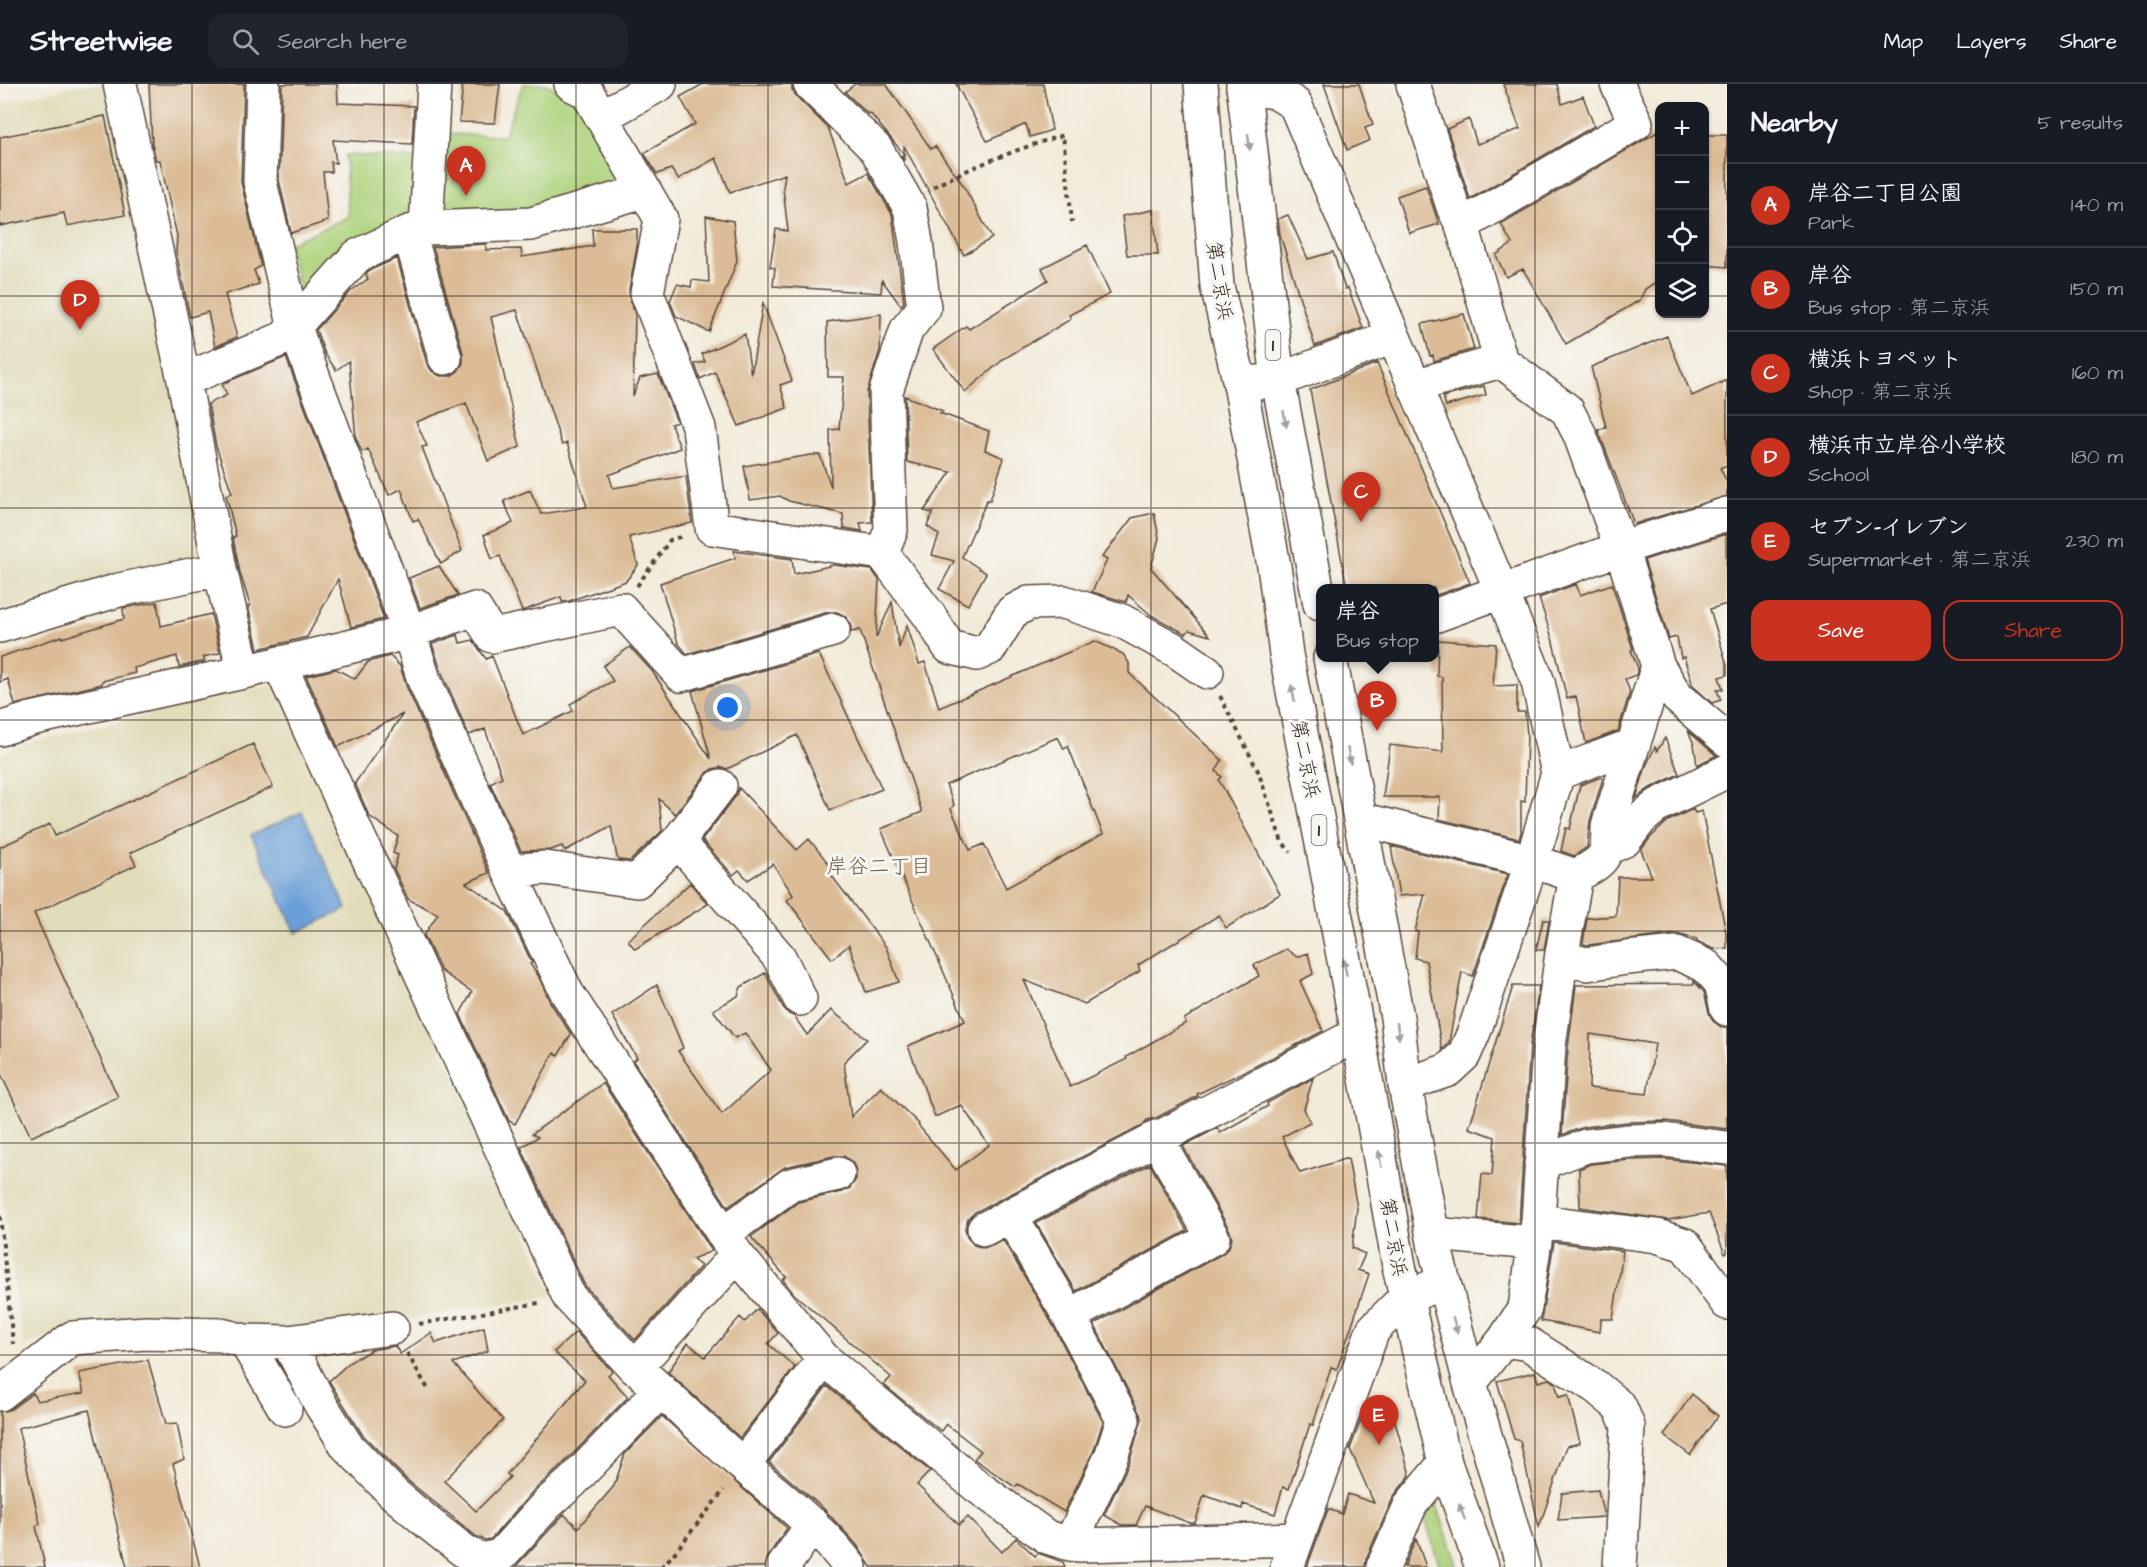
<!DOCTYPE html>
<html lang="en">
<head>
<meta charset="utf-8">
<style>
	:root { --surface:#171b24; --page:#20242c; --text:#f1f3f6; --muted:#9ea1a6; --line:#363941; --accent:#c8321e }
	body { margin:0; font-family:"Architects Daughter","Klee One",sans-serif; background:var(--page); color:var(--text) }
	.controls { position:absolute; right:18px; top:18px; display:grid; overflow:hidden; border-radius:12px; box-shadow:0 2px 4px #0004 }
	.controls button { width:54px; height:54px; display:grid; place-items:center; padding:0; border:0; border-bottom:2px solid var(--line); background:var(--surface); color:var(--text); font:30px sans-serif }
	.you { position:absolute; left:728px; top:624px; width:21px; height:21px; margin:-15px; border:4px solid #fff; border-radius:50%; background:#1a73e8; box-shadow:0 0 0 9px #1a73e833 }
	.badge { display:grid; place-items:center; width:39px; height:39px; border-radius:50%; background:var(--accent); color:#fff; font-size:20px; font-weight:700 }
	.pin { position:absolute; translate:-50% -50px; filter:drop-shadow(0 2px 3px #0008) }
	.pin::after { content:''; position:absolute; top:32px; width:21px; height:18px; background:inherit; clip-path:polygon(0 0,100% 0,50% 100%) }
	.popup { position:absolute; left:1316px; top:500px; width:123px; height:78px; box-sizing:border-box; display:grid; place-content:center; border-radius:12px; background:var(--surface); filter:drop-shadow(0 2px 4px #0005); font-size:20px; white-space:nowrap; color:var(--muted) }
	.popup b { font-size:22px; color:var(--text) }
	.popup::after { content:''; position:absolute; left:50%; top:100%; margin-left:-12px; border:12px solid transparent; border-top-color:var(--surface) }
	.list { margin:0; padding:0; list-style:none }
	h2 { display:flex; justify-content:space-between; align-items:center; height:78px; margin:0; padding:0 24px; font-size:26px }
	h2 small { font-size:20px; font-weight:400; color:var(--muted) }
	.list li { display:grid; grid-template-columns:39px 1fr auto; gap:18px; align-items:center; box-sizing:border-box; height:84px; padding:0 24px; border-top:2px solid var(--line) }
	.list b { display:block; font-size:22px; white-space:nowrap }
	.list p { margin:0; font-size:20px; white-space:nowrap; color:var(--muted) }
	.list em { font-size:20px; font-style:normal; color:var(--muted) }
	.actions { display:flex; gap:12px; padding:18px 24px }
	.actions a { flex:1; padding:14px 0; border:2px solid var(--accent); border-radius:18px; text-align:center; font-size:21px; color:var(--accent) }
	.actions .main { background:var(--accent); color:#fff }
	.icon { flex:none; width:33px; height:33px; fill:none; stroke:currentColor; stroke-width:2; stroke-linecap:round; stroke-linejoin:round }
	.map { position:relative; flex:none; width:1727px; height:1483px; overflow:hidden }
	header { display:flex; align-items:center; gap:36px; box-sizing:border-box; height:84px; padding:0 30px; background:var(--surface); border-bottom:2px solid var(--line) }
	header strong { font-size:28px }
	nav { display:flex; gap:33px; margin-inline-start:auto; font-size:21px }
	.search { width:420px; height:54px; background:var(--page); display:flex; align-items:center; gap:15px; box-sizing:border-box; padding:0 21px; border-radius:18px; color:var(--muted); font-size:22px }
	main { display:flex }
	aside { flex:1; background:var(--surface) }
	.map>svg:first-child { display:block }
	.built { fill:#e1dcba }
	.green { fill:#add27c; stroke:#747e4d; stroke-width:1.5 }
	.water { fill:#6b9fd7; stroke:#53647a; stroke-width:1.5 }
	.building { fill:#dbbc96; fill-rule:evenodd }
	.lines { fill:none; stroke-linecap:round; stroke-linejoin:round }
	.minor-casing { stroke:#57473a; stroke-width:36 }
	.highway-casing { stroke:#57473a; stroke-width:36 }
	.path { stroke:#57473a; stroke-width:4; stroke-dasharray:4.5 4.5; stroke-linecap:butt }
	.minor { stroke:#fff; stroke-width:33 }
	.highway { stroke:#fff; stroke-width:33 }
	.oneway { fill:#a79f9a }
	.grid { fill:none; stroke:#3b2a1e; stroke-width:1.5; stroke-opacity:0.55 }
	.labels { text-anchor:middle; stroke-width:6; stroke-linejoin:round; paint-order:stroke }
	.shield { fill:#f6f6f2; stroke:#73675e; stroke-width:1.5 }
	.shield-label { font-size:18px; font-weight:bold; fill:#3b2a1e }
	.street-label { font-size:20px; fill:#3b2a1e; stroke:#f6f6f2 }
	.neighbourhood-label { font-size:21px; fill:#735d48; stroke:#f6f6f2 }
</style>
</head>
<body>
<header>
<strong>Streetwise</strong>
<div class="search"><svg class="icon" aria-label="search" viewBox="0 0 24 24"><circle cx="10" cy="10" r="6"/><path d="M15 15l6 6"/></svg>Search here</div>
<nav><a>Map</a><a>Layers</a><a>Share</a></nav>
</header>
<main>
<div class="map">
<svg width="1727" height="1483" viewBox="0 0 1727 1483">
	<rect width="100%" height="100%" fill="#f6f6f2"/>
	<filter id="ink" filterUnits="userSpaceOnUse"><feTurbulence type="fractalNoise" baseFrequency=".0167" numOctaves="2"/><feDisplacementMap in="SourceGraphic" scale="12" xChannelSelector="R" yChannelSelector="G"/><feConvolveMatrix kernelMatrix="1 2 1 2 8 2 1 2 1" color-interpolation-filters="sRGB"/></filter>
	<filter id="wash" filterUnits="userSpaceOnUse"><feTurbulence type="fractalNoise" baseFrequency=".008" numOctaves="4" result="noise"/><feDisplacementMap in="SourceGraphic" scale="24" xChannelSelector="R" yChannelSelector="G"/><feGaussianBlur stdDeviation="1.35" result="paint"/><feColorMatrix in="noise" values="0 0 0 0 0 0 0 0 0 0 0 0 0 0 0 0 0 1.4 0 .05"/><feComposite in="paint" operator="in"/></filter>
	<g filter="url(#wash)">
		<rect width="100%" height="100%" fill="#f3ebda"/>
		<path class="built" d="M80 0H108L208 471 0 527V20Z
			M278 599 554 1212 289 1253 75 1244 23 1262 0 1099V670L39 656Z"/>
		<path class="green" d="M523 0H547L578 18 627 98 530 131 439 127 408 130 349 165 302 218 288 160 348 133 345 71 417 74 445 50 504 52Z
			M1434 1413 1457 1481 1440 1483 1426 1438 1429 1415Z"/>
		<path class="water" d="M302 728 347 825 296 849 251 751Z"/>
		<g id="blocks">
			<path class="building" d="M149 0H244L241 98 261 182 254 186 259 200 225 210 237 253 215 263 208 228 190 233 176 167 177 152 160 76H156L152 60Z
				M282 0H337L338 19 414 22 412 60 333 56 336 79 331 78 332 88H323L328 137 291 149 279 96Z
				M463 0H500L495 39 459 38Z
				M703 0H792V6L797 13 828 44 849 99 868 89 892 130 904 218 901 222 882 196 881 209 773 202 775 184 770 183 776 145 788 147 783 104 785 90 730 108 716 74 678 95 671 85 657 90 644 69 695 40 680 13Z
				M855 0H886L931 65 935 62 963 101 992 154 964 171 904 62V77L901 72 904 70 870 29 868 30 845 8Z
				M956 0H1043L1052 46 1030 53 1026 40 987 57Z
				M1324 0H1359L1373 41 1365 44 1370 56 1347 66Z
				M1503 0H1557L1562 20 1583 12 1594 42 1470 115 1447 45 1469 35 1477 60 1520 45Z
				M105 32 125 131 67 142 64 129 0 142V53Z
				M1659 47V196L1645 205 1640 216 1566 260 1523 185 1506 193 1496 171 1512 160 1501 140Z
				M1704 51H1727V183L1704 181Z
				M1426 102 1439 140 1409 149 1397 112Z
				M1153 126 1158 171H1127L1122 132Z
				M1288 131 1308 175 1333 168 1345 205 1348 204 1363 244 1315 262 1280 151 1278 135Z
				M706 132 733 137 737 177 709 248 676 232 670 217 677 200 691 203 692 196 709 198Z
				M592 145H637V163L629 206 630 216 635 230 633 312 640 294 658 290 677 338 671 340 680 364 609 391 613 404 686 392 692 439 629 453 638 481 626 497 569 517 562 518 561 513 522 527 500 472 492 475 484 451 513 439 504 417 530 406 541 430 587 423 567 359 562 361 517 226 491 233 520 363 488 377 466 319 416 338 427 362 422 363 462 467 441 480 418 435 413 437 401 405 389 411 368 365 362 368 356 354 349 277 336 286 325 270 316 246 351 207 368 195 366 190 368 187 397 174 427 280 432 287 440 292H451L458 287 463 279V269L433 163 486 160V166L521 165 522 173 593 162Z
				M1087 161 1110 210 1069 231 1071 235 1005 274 965 308 933 265 966 242 969 245 1048 196 1042 184Z
				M763 219 792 297 780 301 787 324 739 342 715 288 700 295 695 280 705 278 702 270 745 250 751 291Z
				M881 230 880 266 867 308 872 438 860 439 862 447 844 444 843 430 789 417 780 412 750 416 744 382 811 371H820L831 403 830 346 839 345 844 293H828L827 238Z
				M1464 230 1474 265 1434 277 1433 271 1430 272 1422 240Z
				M1667 252 1692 312 1727 296V381L1720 384 1727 398V412L1634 440 1598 346 1606 343 1591 283Z
				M286 273 384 535 351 543 338 495 307 553 258 565 248 522 250 521 240 489 233 453 236 452 226 411 232 409 216 362 208 320 227 311 222 300Z
				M1377 279 1470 499 1434 512V504H1347L1310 306Z
				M1484 302 1486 311 1446 322 1443 313Z
				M905 312 943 327 940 329 989 347 985 366 1004 374 990 416H987L962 473 986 489 968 521 939 505 954 477 932 471 939 451 927 442 933 429 924 427 951 388 907 378Z
				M1154 429 1159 454 1151 484 1210 552 1189 546 1186 550 1151 531 1128 511 1126 518 1092 508 1107 476 1102 473 1132 434Z
				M1726 450 1727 520 1710 525 1727 581V591L1719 593 1723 605 1717 606 1721 616 1712 619 1693 602 1684 573 1681 574 1677 553 1669 555 1644 476Z
				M734 467 792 475 794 490 834 481 872 486 879 496 876 554 892 518 899 564 907 541 919 580 925 578 939 624 1095 557 1123 570 1129 579V589L1222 676 1216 687 1222 693 1219 696 1280 810 1226 844 1219 831 1138 881 1140 887 1085 920 1024 896 1070 1003 1127 975 1126 973 1186 939 1184 935 1259 892 1254 881 1286 865 1297 873 1308 869 1313 890 1300 897 1323 947 1252 984 1197 1010 1198 1012 1156 1034 1147 1036 1142 1042 1001 1115 975 1128 968 1135 965 1144 967 1153 974 1161 984 1164 1003 1156 1053 1241 1103 1338 1094 1366 1064 1428 1018 1400 1015 1403 974 1375 981 1367 946 1340 941 1347 884 1301 891 1293 794 1210 783 1196 786 1193 751 1153 798 1118 842 1108 850 1104 856 1095V1086L852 1078 844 1072H834L785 1083 728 1123 633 977 637 974 612 931 657 901 683 964 678 967 722 1030 771 986 745 949 735 954 713 926 738 912 741 903 765 889 783 923 789 930 794 932 807 951 831 926 867 955 844 978 851 1033 881 1003 919 1040 918 1041 956 1086 989 1061 961 1021 935 1033 908 962 965 937 881 745 922 728 860 546 851 548V540L845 532 837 528H828L687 570 678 559 660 499 735 474ZM1058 653 1064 665 1068 662 1103 750 1006 804 984 760 970 766 951 725 954 721 946 701Z
				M439 482 458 511 420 524 409 494Z
				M1576 500 1580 511 1612 500 1633 565 1631 566 1638 584 1636 591 1625 595 1630 608 1618 647 1586 659 1576 612 1567 615 1552 554 1539 514Z
				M157 518 161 542 211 530 220 569 203 573 205 577 179 583 177 572 134 584 135 589 102 597V600L15 621 8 595 0 598V573L62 552V554L124 535 123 524Z
				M458 551 460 559 473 556 486 575 492 572 523 651 573 627 570 620 613 597 603 582 630 563 652 587 711 675 692 607 819 570 882 705 830 726 797 651 727 685 722 683 712 685 705 691 675 730 659 715 662 747 630 777 619 776 617 773 611 742 565 767 562 762 551 766 521 767 490 699 502 693 485 645 469 651 442 589 432 560Z
				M1438 556 1496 560 1493 602 1517 601V628H1525L1527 651 1525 718 1521 717V748L1519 755 1439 735 1440 713H1383L1390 661 1443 668 1442 593 1437 592Z
				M390 572 400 582 407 604 489 789 466 799 507 827 532 879 530 880 538 891 550 918 571 950 558 972 554 969 515 1040 509 1037 460 930 472 908 441 887 424 851 438 830 408 815 394 785 398 771 393 769 398 752 369 732 355 699 403 630 338 663 306 592 336 585 355 595 368 578Z
				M1688 647 1715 670 1717 671 1697 681 1694 660Z
				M1665 654 1679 690 1650 704 1636 714 1646 682 1655 663 1657 667Z
				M253 660 273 703 130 769 136 781 34 829 118 1013 31 1053 0 988V763L50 740 55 752Z
				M1601 693 1603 694 1590 737 1587 763 1574 772 1561 767 1566 744 1570 745 1580 701Z
				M739 704 797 766 809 755 832 784 828 787 886 863 899 898 866 908 849 861 832 875 787 816 793 811 773 780 748 796 739 786 733 791 702 756 735 713Z
				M1693 725 1695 729 1702 727 1727 854V864L1713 865 1697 857V855L1676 850 1588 861 1583 860 1587 834 1616 832 1618 793H1652L1641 766 1651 753 1668 737Z
				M1391 762 1508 790 1473 892 1462 888 1449 958 1442 966 1426 877 1415 874 1418 848 1415 847 1425 810 1399 812Z
				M690 799 708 820 635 865 628 856Z
				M1543 836H1549L1544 866H1536Z
				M1694 897 1704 908 1709 929 1713 937 1721 943H1727V1045L1666 1037 1628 1038 1584 1043 1562 1051 1568 964 1576 901 1694 900ZM1590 950 1655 960 1647 1010 1589 1004Z
				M1513 902H1539L1530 961 1519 1139 1478 1135 1482 1090 1492 1091 1495 1053 1469 1044Z
				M1313 994 1304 1025 1310 1038 1282 1053 1300 1089 1348 1074 1357 1124 1352 1164 1365 1170 1358 1186 1369 1190 1337 1285 1331 1283 1313 1341 1310 1340 1289 1405 1283 1403 1275 1430 1243 1420 1242 1425 1204 1411 1195 1439H1190L1145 1422 1136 1441H1122L1104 1431 1129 1379 1142 1334 1094 1240 1222 1170 1229 1163 1232 1154 1229 1145 1183 1062 1217 1044 1220 1049 1268 1022 1267 1019Z
				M603 999 712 1167 692 1175 701 1182 635 1256 585 1202 521 1063 538 1053 532 1050Z
				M1663 1075 1727 1082V1169L1725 1170 1709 1129 1668 1136 1580 1123 1579 1085 1590 1080 1630 1076Z
				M1150 1080 1187 1147 1076 1207 1036 1139Z
				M1554 1158 1623 1167 1613 1235H1601L1600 1248 1541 1237Z
				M757 1225 778 1249 768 1260 795 1283 740 1354 668 1288 688 1259 705 1273 740 1233 745 1238Z
				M484 1243 488 1267 453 1279 503 1336 444 1397 476 1427 510 1393 507 1390 585 1296 554 1268 576 1248 612 1287 608 1291 628 1313 559 1384 533 1407 491 1455 485 1456 477 1453 407 1396 362 1350 329 1297 350 1278 371 1266 395 1262 400 1270 431 1249 436 1259Z
				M148 1276 166 1340 177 1339 184 1375 173 1380 200 1483H127L89 1326 18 1344 40 1440 36 1442 45 1483H0V1328L11 1325 33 1309 37 1317 84 1309 79 1289Z
				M1535 1288 1538 1298 1549 1295 1555 1299 1559 1313 1568 1311 1580 1359 1567 1362 1539 1443 1520 1357 1514 1355 1497 1297Z
				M827 1302 930 1387 917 1401 959 1441 968 1433 1002 1468 1016 1454 1035 1472 1038 1469 1063 1478 1065 1483H871L857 1461 824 1425 769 1378Z
				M1692 1310 1718 1332 1690 1371 1664 1351Z
				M1391 1323 1410 1391 1394 1412 1366 1475 1365 1483H1307L1328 1425 1342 1430 1348 1410 1374 1419 1350 1365 1362 1333Z
				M662 1332 787 1444 768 1472 765 1483 516 1482 564 1430 578 1444 614 1402 625 1370Z
				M1598 1406 1604 1433 1558 1436 1562 1409Z
				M1416 1455 1426 1483H1404Z"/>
		</g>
	</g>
	<g filter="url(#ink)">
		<use href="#blocks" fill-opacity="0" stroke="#57473a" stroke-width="1.5"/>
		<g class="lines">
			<defs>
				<path id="minor" d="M120 0 184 296 220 485 244 588
					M263 0 260 98 295 244 409 548 424 596 509 787 567 909 737 1171 824 1275 978 1403 1047 1453 1070 1460 1081 1461 1297 1455
					M571 0 587 8 661 135 647 209 699 344 712 444 882 469 929 531 949 563 977 570 990 564 1012 528 1029 519 1064 518 1122 537 1175 566 1207 588
					M810 0 876 65 910 124 916 158 924 224 907 245 886 307 891 446 882 469
					M1413 0 1453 123 1462 141 1501 277
					M1243 4 1275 8 1295 20 1502 508 1538 598 1558 689 1532 777 1474 948 1464 971 1448 986 1405 1001
					M601 33 660 0
					M1462 141 1636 39 1617 0
					M426 144 434 0
					M409 148 445 274
					M184 296 284 254 357 172 409 148 426 144 531 140 644 107
					M1240 300 1278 296 1393 253
					M1434 532 1621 464 1727 430
					M0 542 119 506 220 485
					M279 579 569 1213 635 1284 737 1171
					M1658 582 1677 613 1727 656
					M0 645 31 635 244 588 386 554 409 548 475 525 492 552 621 525 681 591 833 546
					M1558 689 1633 661
					M1360 735 1532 777 1576 792C1604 776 1608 776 1608 742L1658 582 1621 464 1580 351 1567 326 1501 277 1414 302
					M678 757 779 873 800 915
					M1608 764 1625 756 1641 735 1658 721 1727 687
					M509 787 545 784 637 797 678 757 720 702
					M1562 869 1574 877 1587 880 1627 874 1677 869 1706 882 1721 899 1727 925
					M1541 1079 1586 1062 1629 1057 1664 1056 1727 1064
					M1010 1131 1069 1232 1123 1336 1111 1373 1070 1460
					M1538 1137 1657 1152 1685 1161 1727 1219
					M984 1145 1358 950
					M723 1150 790 1101 838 1090
					M1433 1150 1535 1159
					M1069 1232 1213 1154 1156 1053
					M1504 1256 1529 1260 1596 1303 1620 1323 1628 1342 1620 1483
					M245 1257 285 1325
					M288 1258 321 1321 347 1362 394 1410 432 1442 468 1470 484 1476 501 1471 547 1420 572 1398 661 1306
					M645 1292C679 1322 710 1353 744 1382 781 1414 820 1443 850 1483
					M1470 1299 1504 1256 1525 1224 1538 1137 1549 962 1562 869 1576 792
					M0 1310 72 1254 146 1249 221 1251 245 1257 288 1258 392 1244
					M743 1381 824 1275
					M783 1483 813 1440
					M1287 1483 1373 1246 1405 1214 1443 1198
					M1383 1483 1411 1420 1445 1379"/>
				<path id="highway" d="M1201 0 1217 202 1240 300 1274 482 1286 570 1358 950 1399 1182 1445 1379 1482 1483
					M1243 0 1278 296 1320 520
					M1330 574 1397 933 1405 1001 1435 1164 1470 1299 1523 1483"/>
			</defs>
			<use href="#minor" class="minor-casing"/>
			<use href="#highway" class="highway-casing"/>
			<path class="path" d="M933 103C975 81 1018 65 1063 51L1072 138
				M637 502 670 456 683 452
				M1220 612 1258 687 1282 758 1291 768
				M0 1132 13 1260
				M419 1240 539 1219
				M407 1269 428 1305
				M661 1483 672 1472 724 1406"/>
			<use href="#minor" class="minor"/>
			<use href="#highway" class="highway"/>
		</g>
		<defs><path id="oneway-solid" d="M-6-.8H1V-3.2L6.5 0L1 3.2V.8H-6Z" transform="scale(1.5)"/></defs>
		<g class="oneway">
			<use href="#oneway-solid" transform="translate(1249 58) rotate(83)"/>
			<use href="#oneway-solid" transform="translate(1285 335) rotate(79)"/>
			<use href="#oneway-solid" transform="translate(1293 609) rotate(-101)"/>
			<use href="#oneway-solid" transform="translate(1349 672) rotate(79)"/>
			<use href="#oneway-solid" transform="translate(1345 883) rotate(-101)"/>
			<use href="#oneway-solid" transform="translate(1398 947) rotate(83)"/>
			<use href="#oneway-solid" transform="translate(1380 1075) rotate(-100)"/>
			<use href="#oneway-solid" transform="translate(1455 1241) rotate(75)"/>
			<use href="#oneway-solid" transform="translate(1462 1428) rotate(-110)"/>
		</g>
	</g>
	<path class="grid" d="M192 0V1483M384 0V1483M576 0V1483M768 0V1483M959 0V1483M1151 0V1483M1343 0V1483M1535 0V1483M0 212H1660M1704 212H1727M0 424H1727M0 636H1727M0 847H1727M0 1059H1727M0 1271H1727"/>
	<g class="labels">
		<g class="shield">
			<rect x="1265.5" y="246" width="15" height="30" rx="4.5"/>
			<rect x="1311.5" y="731" width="15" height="30" rx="4.5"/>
		</g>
		<g class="shield-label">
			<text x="1273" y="267">1</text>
			<text x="1319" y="752">1</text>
		</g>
		<g class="street-label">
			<text transform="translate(1220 197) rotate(81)" y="7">第二京浜</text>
			<text transform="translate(1306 675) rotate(79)" y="7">第二京浜</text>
			<text transform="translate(1394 1153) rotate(80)" y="7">第二京浜</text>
		</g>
		<g class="neighbourhood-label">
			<text x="879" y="789">岸谷二丁目</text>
		</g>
	</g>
</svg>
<div class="controls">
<button>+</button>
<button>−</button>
<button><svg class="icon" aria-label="locate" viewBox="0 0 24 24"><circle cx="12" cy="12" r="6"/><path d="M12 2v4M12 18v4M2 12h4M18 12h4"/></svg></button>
<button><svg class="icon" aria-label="layers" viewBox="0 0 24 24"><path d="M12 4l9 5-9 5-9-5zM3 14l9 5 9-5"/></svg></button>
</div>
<div class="you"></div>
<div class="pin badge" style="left:466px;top:112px">A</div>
<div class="pin badge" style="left:1377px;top:647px">B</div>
<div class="popup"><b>岸谷</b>Bus stop</div>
<div class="pin badge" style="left:1361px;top:438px">C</div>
<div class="pin badge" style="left:80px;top:246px">D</div>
<div class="pin badge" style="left:1379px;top:1361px">E</div>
</div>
<aside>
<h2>Nearby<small>5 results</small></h2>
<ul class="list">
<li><span class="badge">A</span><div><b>岸谷二丁目公園</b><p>Park</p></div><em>140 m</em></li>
<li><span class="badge">B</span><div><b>岸谷</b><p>Bus stop · 第二京浜</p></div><em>150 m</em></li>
<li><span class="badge">C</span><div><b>横浜トヨペット</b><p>Shop · 第二京浜</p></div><em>160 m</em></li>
<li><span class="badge">D</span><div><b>横浜市立岸谷小学校</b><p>School</p></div><em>180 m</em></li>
<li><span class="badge">E</span><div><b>セブン-イレブン</b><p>Supermarket · 第二京浜</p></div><em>230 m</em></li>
</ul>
<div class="actions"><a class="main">Save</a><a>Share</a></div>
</aside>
</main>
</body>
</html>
